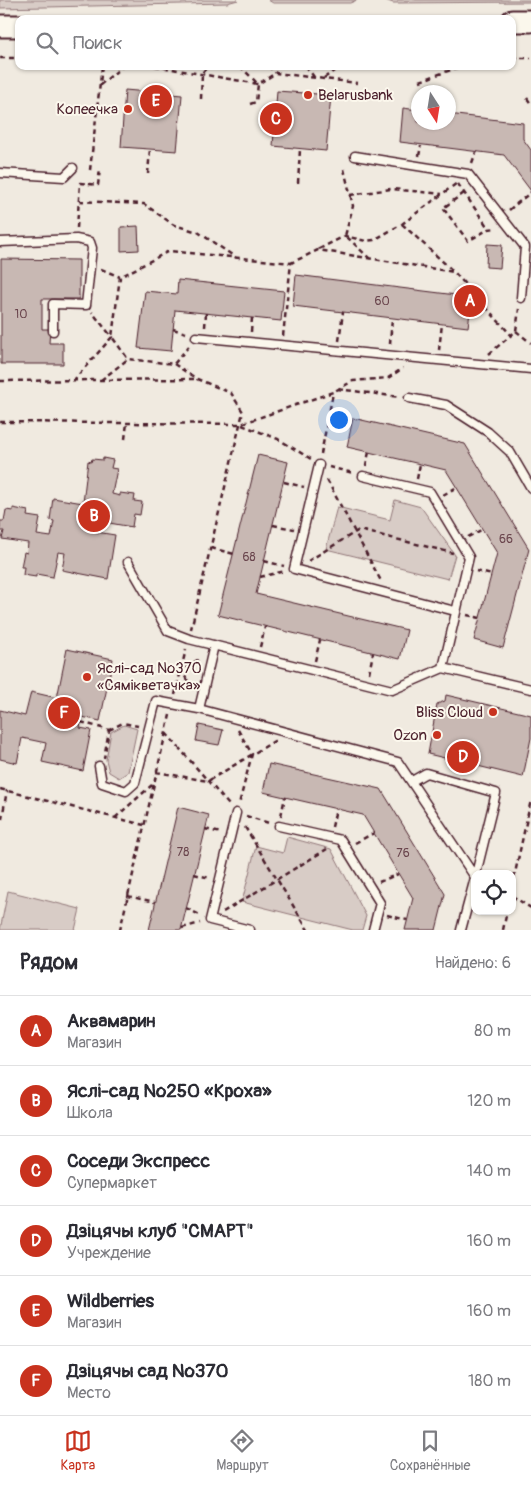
<!DOCTYPE html>
<html lang="ru">
<head>
<meta charset="utf-8">
<style>
	:root { --surface:#fff; --page:#f2f2f3; --text:#2b2b33; --muted:#7c7c81; --line:#e1e1e2; --accent:#c8321e }
	body { margin:0; font-family:Pangolin,sans-serif; background:var(--page); color:var(--text) }
	.controls { position:absolute; right:15px; bottom:15px; display:grid; overflow:hidden; border-radius:10px; box-shadow:0 1px 4px #0004 }
	.controls button { width:45px; height:45px; display:grid; place-items:center; padding:0; border:0; border-bottom:1px solid var(--line); background:var(--surface); color:var(--text); font:25px sans-serif }
	.compass { position:absolute; left:411px; top:85px; width:45px; height:45px; border-radius:50%; background:var(--surface); box-shadow:0 1px 4px #0004; rotate:168deg }
	.you { position:absolute; left:338px; top:419px; width:18px; height:18px; margin:-12px; border:4px solid #fff; border-radius:50%; background:#1a73e8; box-shadow:0 0 0 8px #1a73e833 }
	.badge { display:grid; place-items:center; width:32px; height:32px; border-radius:50%; background:var(--accent); color:#fff; font-size:16px; font-weight:700 }
	.pin { position:absolute; translate:-50% -50%; border:2px solid #fff; box-shadow:0 1px 5px #0006 }
	.list { margin:0; padding:0; list-style:none }
	h2 { display:flex; justify-content:space-between; align-items:center; height:65px; margin:0; padding:0 20px; font-size:21px }
	h2 small { font-size:16px; font-weight:400; color:var(--muted) }
	.list li { display:grid; grid-template-columns:32px 1fr auto; gap:15px; align-items:center; box-sizing:border-box; height:70px; padding:0 20px; border-top:1px solid var(--line) }
	.list b { display:block; font-size:19px; white-space:nowrap }
	.list p { margin:0; font-size:16px; white-space:nowrap; color:var(--muted) }
	.list em { font-size:16px; font-style:normal; color:var(--muted) }
	.icon { flex:none; width:28px; height:28px; fill:none; stroke:currentColor; stroke-width:2; stroke-linecap:round; stroke-linejoin:round }
	.map { position:relative; flex:none; width:531px; height:930px; overflow:hidden }
	.search { position:absolute; background:var(--surface); box-shadow:0 1px 4px #0004; left:15px; right:15px; top:15px; height:55px; display:flex; align-items:center; gap:12px; box-sizing:border-box; padding:0 18px; border-radius:10px; color:var(--muted); font-size:19px }
	.sheet { height:485px; background:var(--surface) }
	nav { display:flex; justify-content:space-around; align-items:center; box-sizing:border-box; height:70px; border-top:1px solid var(--line); background:var(--surface); font-size:14px; color:var(--muted) }
	nav a { display:grid; justify-items:center; gap:2px }
	nav .on { color:var(--accent) }
	.map>svg:first-child { display:block }
	.green { fill:#d8ccc6; stroke:#917678 }
	.building { fill:#c8b8b3; stroke:#4a1f2b }
	.lines { fill:none; stroke-linecap:round; stroke-linejoin:round }
	.service-casing { stroke:#4a1f2b; stroke-width:11 }
	.secondary-casing { stroke:#4a1f2b; stroke-width:25 }
	.path { stroke:#4a1f2b; stroke-width:2.5; stroke-dasharray:5 4; stroke-linecap:butt }
	.service { stroke:#fbf7ec; stroke-width:8 }
	.secondary { stroke:#fbf7ec; stroke-width:21 }
	.poi-dot { fill:#c8321e; stroke:#fbf7ec; stroke-width:2 }
	.labels { text-anchor:middle; stroke-width:4; stroke-linejoin:round; paint-order:stroke }
	.number-label { font-size:12px; fill:#6a454d }
	.poi-label { font-size:15px; fill:#4a1f2b; stroke:#fbf7ec; text-anchor:end }
</style>
</head>
<body>
<div class="map">
<svg width="531" height="930" viewBox="0 0 531 930">
	<rect width="100%" height="100%" fill="#f0eae0"/>
	<filter id="ink" filterUnits="userSpaceOnUse"><feTurbulence type="fractalNoise" baseFrequency=".02" numOctaves="2"/><feDisplacementMap in="SourceGraphic" scale="10" xChannelSelector="R" yChannelSelector="G"/><feConvolveMatrix kernelMatrix="1 2 1 2 8 2 1 2 1" color-interpolation-filters="sRGB"/></filter>
	<g filter="url(#ink)">
		<path class="green" d="M0 0H238L227 3 0 8Z
			M268 0H357L350 3H273Z
			M385 0H531V2L393 3Z
			M395 500 421 507 455 555 448 579 326 549 337 507 390 520Z
			M124 725 137 729 128 772 119 778 109 772 106 760 111 732Z
			M287 837 331 849 366 916 362 930H353L242 902 256 846 283 853Z
			M8 891 80 909 75 930H0Z"/>
		<path class="building" d="M125 90 182 95 177 151 121 147Z
			M277 91 331 95 326 151 273 146Z
			M403 108 418 110V122H448V114L523 123V139L531 150V191L504 155 400 142Z
			M138 226 139 250 121 251V227Z
			M487 244 502 245 500 268 486 267Z
			M1 259 79 260V299H42V329H50L49 343H63V364H1Z
			M296 275 472 297 468 327 293 306Z
			M178 280 284 291 281 321 175 310 171 351 138 348 145 291 177 294Z
			M353 418 465 444 529 549 503 648 474 640 497 553 446 470 347 447Z
			M258 455 288 462 256 594 407 630 400 659 218 615Z
			M103 458 113 460 111 468 117 469 112 494 120 496V493L135 495 134 501 142 502 140 515 134 514 132 527 98 521 96 532 115 535 108 579 62 570 65 553 58 552 53 577 36 574V577L23 575 24 567H21L24 552 27 553 28 543 2 539 4 531H0V521H4L6 510 13 511V508L28 511 27 516 40 518 37 535 51 537 54 521 50 520 53 498 83 503 88 461 91 462 92 459 103 460Z
			M67 649 113 659 100 721 82 717 80 728 91 730 83 771 42 762 46 743 22 738 17 763 0 759V710L25 716 31 692 57 698Z
			M446 695 531 715V738L523 777 428 754 437 704 445 701Z
			M199 725 223 730 219 745 196 741Z
			M269 764 381 789 445 894 436 930H405L413 898 363 815 263 792Z
			M178 807 209 815 181 930H149Z"/>
		<g class="lines">
			<defs>
				<path id="service" d="M355 156 468 174 525 247 521 298
					M0 173 64 177 73 168
					M0 242 76 239 90 242 92 248 86 305 53 304V331
					M196 337 531 369
					M409 398 446 405 488 432 510 452 531 488
					M319 465 294 569 455 611
					M363 476 430 492 469 557 443 668
					M128 562 168 631 189 639 392 690 443 668 531 689
					M214 645 199 709 398 762 475 877
					M99 766 102 783 126 791 135 783 156 701 199 709
					M412 781 426 773 496 793 476 874
					M236 813 210 920 250 930
					M279 826 341 840 380 903 373 930
					M461 930 475 878"/>
				<path id="secondary" d="M512 21H531
					M0 26H19"/>
			</defs>
			<use href="#service" class="service-casing"/>
			<use href="#secondary" class="secondary-casing"/>
			<path class="path" d="M0 58H19
				M512 58H531
				M155 66 258 84
				M240 66 257 83
				M268 66 276 73 357 83
				M306 66 314 77
				M324 78 341 66
				M420 81 462 66
				M100 85 123 66
				M527 98 531 104
				M201 99 202 73 208 66
				M250 104 256 102 258 84 276 73
				M419 156 421 146
				M472 163 476 152
				M344 169 353 206 345 236
				M90 170 102 66
				M148 174 150 149
				M298 183 300 149
				M458 184 489 229 496 228
				M464 193 443 208 468 241 489 229
				M350 195 391 189 442 194
				M79 201 144 204 174 225 198 232 235 257
				M509 210 531 192
				M402 224 453 271
				M77 228 80 183 98 185 100 169
				M347 237 370 259
				M319 249 345 236 366 241 374 240 402 224 457 183
				M101 269 120 277
				M205 327 206 313
				M173 329 186 333
				M516 331 531 343
				M251 332 252 318
				M283 336 291 263 318 250 454 272 511 335
				M339 341 343 312
				M390 344 392 318
				M189 346 174 364 128 359 112 337 120 277 169 251 291 263
				M439 350 442 324
				M489 354 516 331 519 309
				M174 364 197 379 231 393 243 412 191 629
				M101 380 128 359
				M0 381 196 379
				M73 381 112 337 92 312
				M338 389 400 397
				M0 422 241 424 333 392 353 381 388 378 403 368
				M242 425 278 439 311 459
				M125 439 127 423
				M321 454 333 393
				M366 466 369 452
				M329 467 353 473
				M417 479 420 464
				M327 480 381 581
				M284 482 304 487
				M443 495 457 487
				M273 525 294 529
				M468 537 483 529
				M211 548 234 554
				M264 561 284 566
				M308 561 359 530 453 553
				M476 571 492 575
				M260 577 285 571
				M467 615 480 618
				M260 647 265 627
				M315 661 320 640
				M369 673 373 653
				M193 688 181 671 199 659
				M175 695 186 649
				M81 722 109 730 104 758
				M109 730 123 723 138 726
				M238 730 252 754 239 804
				M166 733 229 805
				M156 772 208 781 276 740
				M0 789 144 825
				M246 816 269 823
				M281 816 285 797
				M115 818 152 785
				M2 819 7 790
				M245 827 308 930
				M332 827 336 809
				M205 829 221 833
				M355 843 374 833
				M194 874 210 878
				M379 882 398 874
				M512 887 531 800
				M127 896 155 902
				M512 896 531 908
				M186 908 200 915
				M223 912 327 849
				M387 915 407 920
				M182 928 200 923
				M120 930 170 715
				M503 930 507 911"/>
			<use href="#service" class="service"/>
			<use href="#secondary" class="secondary"/>
		</g>
	</g>
	<g class="poi-dot">
		<circle cx="308" cy="95" r="5"/>
		<circle cx="128" cy="109" r="5"/>
		<circle cx="87" cy="677" r="5"/>
		<circle cx="493" cy="712" r="5"/>
		<circle cx="437" cy="735" r="5"/>
	</g>
	<g class="labels">
		<g class="number-label">
			<text x="382" y="305">60</text>
			<text x="21" y="318">10</text>
			<text x="506" y="543">66</text>
			<text x="249" y="561">68</text>
			<text x="183" y="856">78</text>
			<text x="403" y="857">76</text>
		</g>
		<g class="poi-label">
			<text x="318" y="100" text-anchor="start">Belarusbank</text>
			<text x="118" y="114">Копеечка</text>
			<text x="97" y="673" text-anchor="start">Яслі-сад №370<tspan x="97" dy="17">«Сямікветачка»</tspan></text>
			<text x="483" y="717">Bliss Cloud</text>
			<text x="427" y="740">Ozon</text>
		</g>
	</g>
</svg>
<div class="controls">
<button><svg class="icon" aria-label="locate" viewBox="0 0 24 24"><circle cx="12" cy="12" r="6"/><path d="M12 2v4M12 18v4M2 12h4M18 12h4"/></svg></button>
</div>
<svg class="compass" viewBox="-18 -18 36 36"><path d="M0-13l5 13h-10z" fill="#e53935"/><path d="M0 13l5-13h-10z" fill="#7c7c81"/></svg>
<div class="you"></div>
<div class="pin badge" style="left:470px;top:301px">A</div>
<div class="pin badge" style="left:94px;top:516px">B</div>
<div class="pin badge" style="left:276px;top:119px">C</div>
<div class="pin badge" style="left:463px;top:757px">D</div>
<div class="pin badge" style="left:156px;top:101px">E</div>
<div class="pin badge" style="left:64px;top:713px">F</div>
<div class="search"><svg class="icon" aria-label="search" viewBox="0 0 24 24"><circle cx="10" cy="10" r="6"/><path d="M15 15l6 6"/></svg>Поиск</div>
</div>
<section class="sheet">
<h2>Рядом<small>Найдено: 6</small></h2>
<ul class="list">
<li><span class="badge">A</span><div><b>Аквамарин</b><p>Магазин</p></div><em>80 m</em></li>
<li><span class="badge">B</span><div><b>Яслі-сад №250 «Кроха»</b><p>Школа</p></div><em>120 m</em></li>
<li><span class="badge">C</span><div><b>Соседи Экспресс</b><p>Супермаркет</p></div><em>140 m</em></li>
<li><span class="badge">D</span><div><b>Дзіцячы клуб &quot;СМАРТ&quot;</b><p>Учреждение</p></div><em>160 m</em></li>
<li><span class="badge">E</span><div><b>Wildberries</b><p>Магазин</p></div><em>160 m</em></li>
<li><span class="badge">F</span><div><b>Дзіцячы сад №370</b><p>Место</p></div><em>180 m</em></li>
</ul>
</section>
<nav>
<a class="on"><svg class="icon" aria-label="map" viewBox="0 0 24 24"><path d="M3 6l6-2 6 2 6-2v14l-6 2-6-2-6 2zM9 4v14M15 6v14"/></svg>Карта</a>
<a><svg class="icon" aria-label="directions" viewBox="0 0 24 24"><path d="M12 3l9 9-9 9-9-9zM9 14v-3h6M13 9l2 2-2 2"/></svg>Маршрут</a>
<a><svg class="icon" aria-label="saved" viewBox="0 0 24 24"><path d="M7 4h10v16l-5-4-5 4z"/></svg>Сохранённые</a>
</nav>
</body>
</html>
